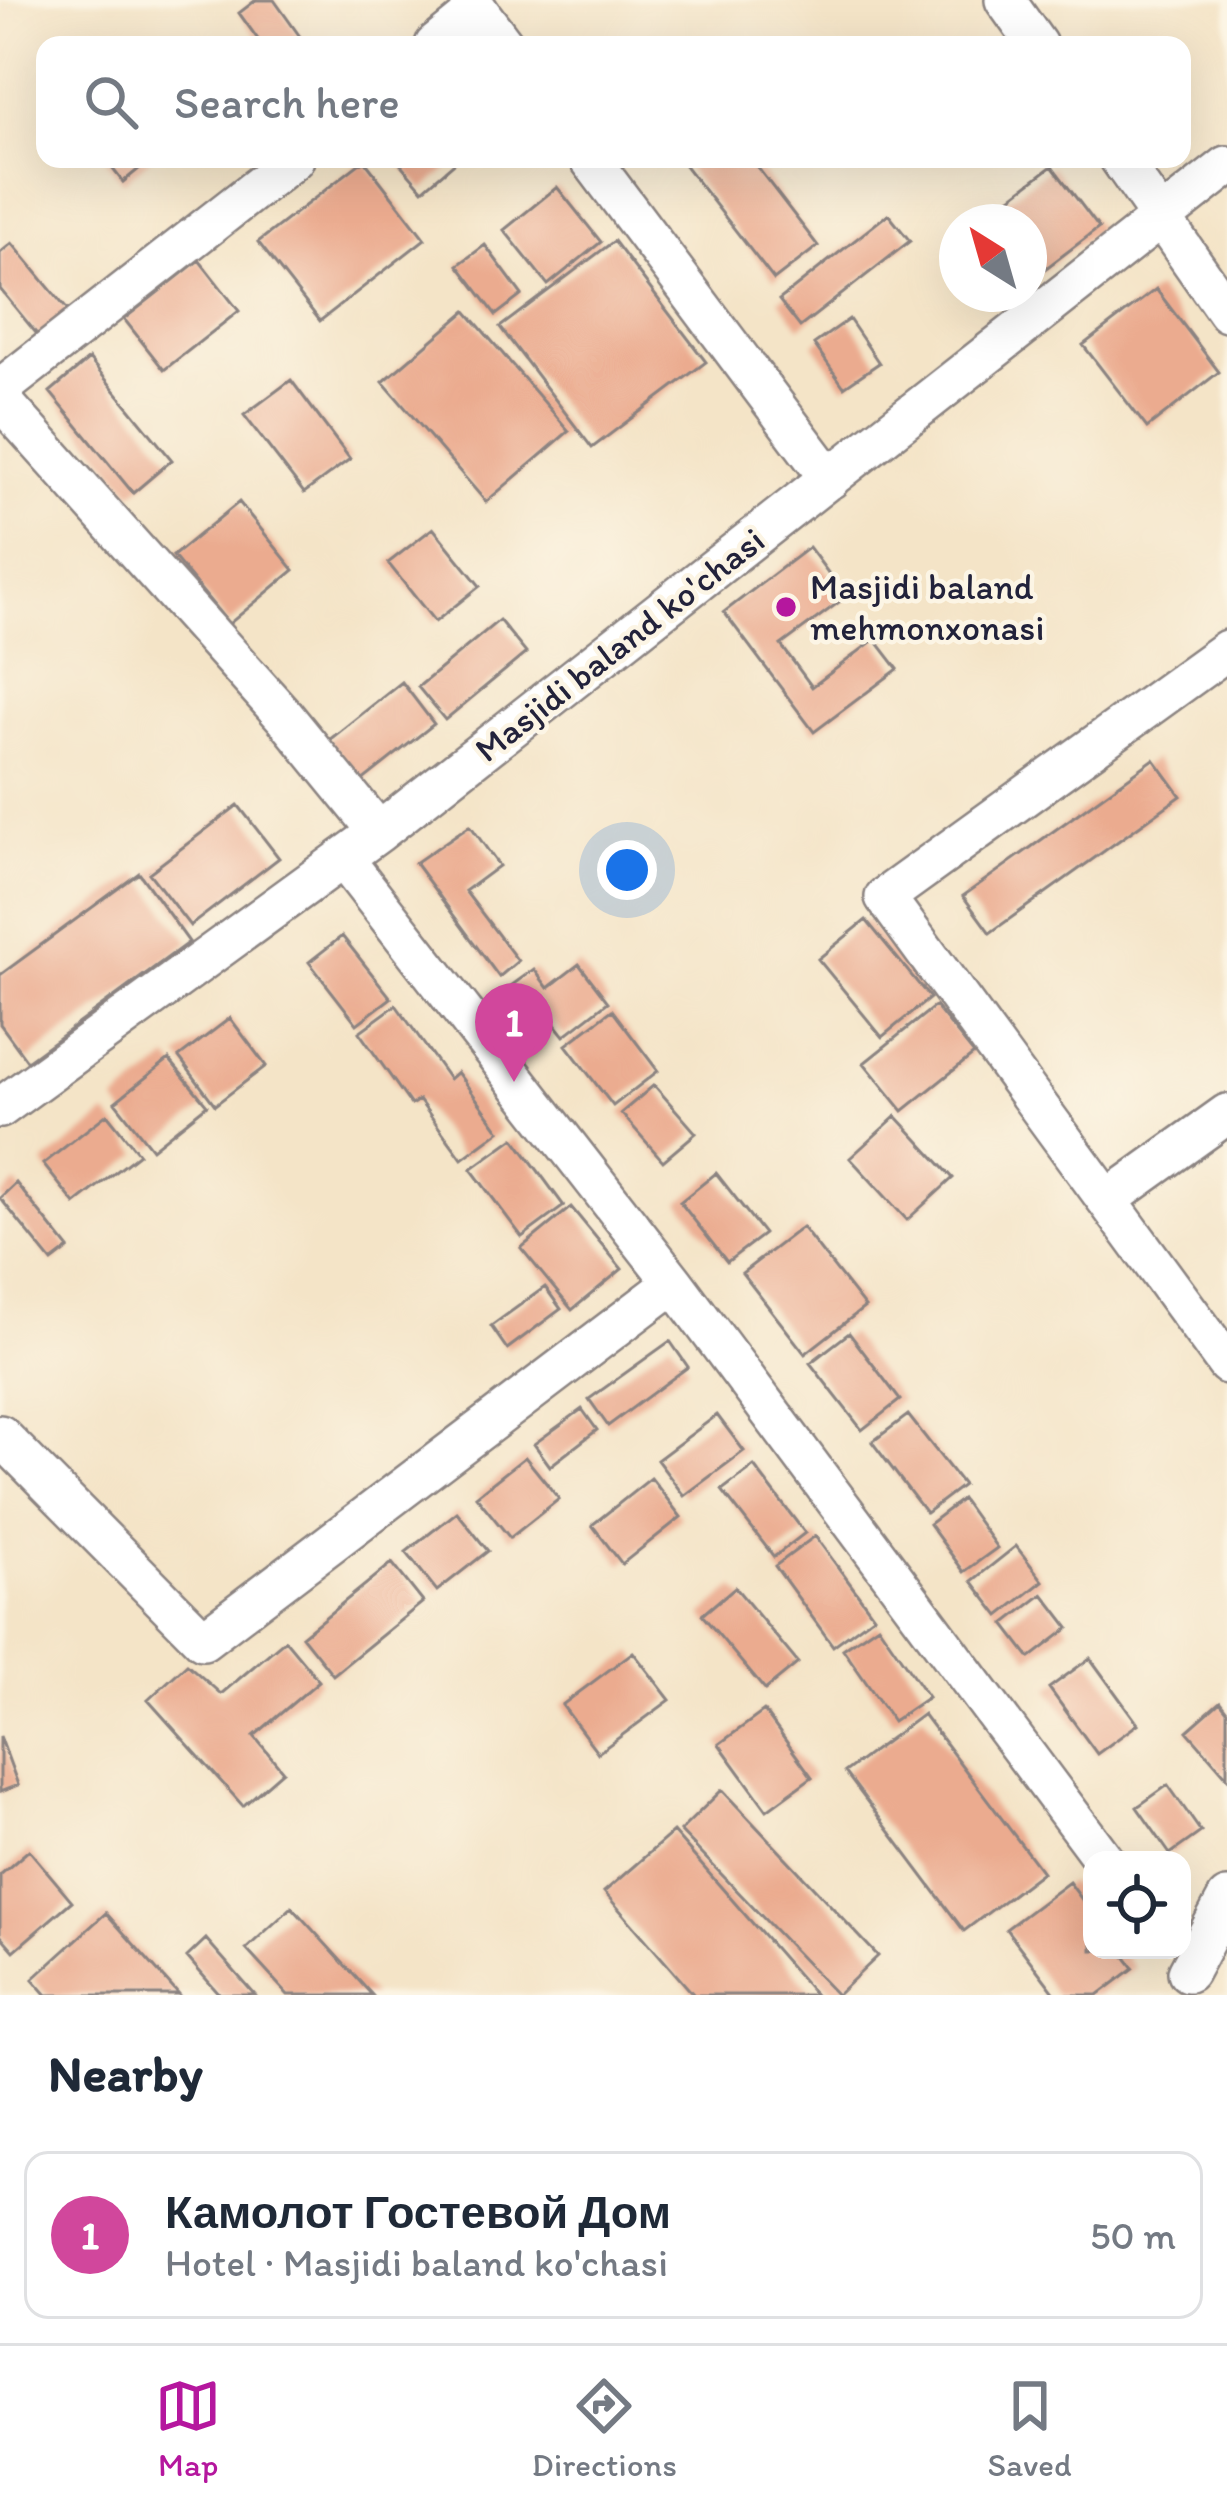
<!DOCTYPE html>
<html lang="en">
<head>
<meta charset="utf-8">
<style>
	:root { --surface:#fff; --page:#f2f2f3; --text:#1f2937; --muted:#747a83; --line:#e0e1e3; --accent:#b5179e }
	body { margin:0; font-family:Itim,sans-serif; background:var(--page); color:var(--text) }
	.controls { position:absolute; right:36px; bottom:36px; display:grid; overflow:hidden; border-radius:24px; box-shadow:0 12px 48px #0002 }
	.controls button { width:108px; height:108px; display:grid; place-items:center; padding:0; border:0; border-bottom:3px solid var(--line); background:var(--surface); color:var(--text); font:60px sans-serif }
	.compass { position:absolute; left:939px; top:204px; width:108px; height:108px; border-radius:50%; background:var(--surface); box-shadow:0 12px 48px #0002; rotate:323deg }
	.you { position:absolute; left:627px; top:870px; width:42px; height:42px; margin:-30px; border:9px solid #fff; border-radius:50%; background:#1a73e8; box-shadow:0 0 0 18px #1a73e833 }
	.badge { display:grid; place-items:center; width:78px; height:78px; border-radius:50%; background:var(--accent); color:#fff; font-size:39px; font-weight:700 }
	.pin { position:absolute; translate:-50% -99px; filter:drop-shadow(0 3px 6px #0008) }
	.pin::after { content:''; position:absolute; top:63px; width:42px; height:36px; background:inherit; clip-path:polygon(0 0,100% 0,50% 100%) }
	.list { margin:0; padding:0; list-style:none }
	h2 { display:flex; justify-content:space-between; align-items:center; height:156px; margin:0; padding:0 48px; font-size:51px }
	h2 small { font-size:39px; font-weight:400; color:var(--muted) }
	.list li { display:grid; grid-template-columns:78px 1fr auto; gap:36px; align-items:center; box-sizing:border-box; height:168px; margin:0 24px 24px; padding:0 24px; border:3px solid var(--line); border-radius:24px }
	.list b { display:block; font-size:45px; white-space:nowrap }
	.list p { margin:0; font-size:39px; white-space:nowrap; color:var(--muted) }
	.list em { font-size:39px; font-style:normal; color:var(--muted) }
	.icon { flex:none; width:66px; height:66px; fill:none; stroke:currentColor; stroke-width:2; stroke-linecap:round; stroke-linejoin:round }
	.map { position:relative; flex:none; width:1227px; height:1995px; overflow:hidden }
	.search { position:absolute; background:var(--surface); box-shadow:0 12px 48px #0002; left:36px; right:36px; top:36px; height:132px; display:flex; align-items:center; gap:30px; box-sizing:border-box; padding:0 42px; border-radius:24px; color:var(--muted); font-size:45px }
	.sheet { height:348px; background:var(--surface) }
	nav { display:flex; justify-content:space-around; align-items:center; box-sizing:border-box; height:168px; border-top:3px solid var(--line); background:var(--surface); font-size:33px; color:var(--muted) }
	nav a { display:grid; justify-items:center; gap:6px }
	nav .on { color:var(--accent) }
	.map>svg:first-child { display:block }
	.building { fill:#ebab8f }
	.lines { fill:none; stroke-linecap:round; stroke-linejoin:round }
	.minor-casing { stroke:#8b8381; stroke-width:44 }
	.minor { stroke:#fff; stroke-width:39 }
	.poi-dot { fill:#b5179e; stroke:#fcf5e5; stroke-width:4.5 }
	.labels { text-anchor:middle; stroke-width:9; stroke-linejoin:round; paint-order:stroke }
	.poi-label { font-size:36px; fill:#22223b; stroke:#fcf5e5; text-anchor:start }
	.street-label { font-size:36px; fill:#22223b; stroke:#fcf5e5 }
</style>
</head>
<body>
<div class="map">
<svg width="1227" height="1995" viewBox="0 0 1227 1995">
	<rect width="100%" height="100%" fill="#fcf5e5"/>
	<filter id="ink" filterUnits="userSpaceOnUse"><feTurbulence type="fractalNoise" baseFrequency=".00833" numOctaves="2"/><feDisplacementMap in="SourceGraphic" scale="24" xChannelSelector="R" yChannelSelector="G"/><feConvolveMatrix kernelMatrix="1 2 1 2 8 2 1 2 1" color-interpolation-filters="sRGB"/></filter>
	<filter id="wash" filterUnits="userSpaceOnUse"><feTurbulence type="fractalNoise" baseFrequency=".004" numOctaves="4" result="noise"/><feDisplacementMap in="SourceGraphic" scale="48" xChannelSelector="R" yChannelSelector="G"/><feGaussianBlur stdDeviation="2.7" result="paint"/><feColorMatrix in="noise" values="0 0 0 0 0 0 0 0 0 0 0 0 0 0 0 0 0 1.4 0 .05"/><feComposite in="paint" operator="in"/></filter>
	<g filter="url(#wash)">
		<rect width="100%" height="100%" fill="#f4e4c7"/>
		<g id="blocks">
			<path class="building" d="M256 0H274L306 45H262L239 13Z
				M105 159H151L123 182Z
				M396 159H459L423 190Z
				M680 159H751L818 246 774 280Z
				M364 160 425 239 320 321 258 242Z
				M1052 166 1099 228 1029 281V222H978Z
				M557 187 601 242 548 285 504 230Z
				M888 214 910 241 800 327 779 300Z
				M614 241 706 362 592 448 500 327Z
				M12 243 70 313 40 338 0 289V253Z
				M485 245 522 295 496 315 458 265Z
				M199 260 239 311 164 370 124 319Z
				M1156 289 1219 372 1147 428 1083 345Z
				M466 311 569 431 486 502 383 382Z
				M849 319 879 363 844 387 814 344Z
				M89 359 172 460 133 493 50 392Z
				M291 380 350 459 304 493 244 415Z
				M239 502 294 570 229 624 173 556Z
				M433 528 480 586 435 622 388 563Z
				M809 547 846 597 781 645 812 687 875 639 898 669 814 732 724 612Z
				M499 620 526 653 445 720 418 687Z
				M402 682 434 724 362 781 329 740Z
				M1154 759 1181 796 990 933 963 896Z
				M238 805 279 858 190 926 149 873Z
				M470 825 499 866 465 891 518 961 499 977 415 863Z
				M139 873 189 942 27 1061 0 1024V975Z
				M866 920 930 998 882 1037 818 959Z
				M342 936 391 998 357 1024 309 962Z
				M579 964 608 1002 564 1036 534 998 521 1007 508 988 534 969 548 988Z
				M396 1005 449 1079 457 1072 500 1131 462 1159 419 1100 411 1105 359 1032Z
				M935 1006 974 1054 903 1111 864 1063Z
				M612 1010 658 1071 613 1106 566 1045Z
				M230 1018 266 1066 215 1105 179 1057Z
				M169 1059 207 1105 152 1149 115 1102Z
				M654 1085 696 1133 663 1161 621 1113Z
				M107 1114 139 1154 75 1204 43 1164Z
				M896 1116 953 1178 907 1220 850 1158Z
				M514 1138 564 1206 522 1237 471 1169Z
				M716 1173 764 1234 727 1262 680 1202Z
				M16 1183 69 1249 52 1262 0 1198Z
				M571 1207 622 1269 572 1310 521 1248Z
				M802 1227 865 1307 805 1354 742 1273Z
				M545 1287 561 1309 507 1349 491 1326Z
				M849 1333 900 1400 862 1430 810 1363Z
				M670 1341 688 1367 608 1426 589 1399Z
				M582 1409 597 1430 550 1466 534 1444Z
				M717 1415 744 1451 684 1496 657 1460Z
				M908 1415 963 1485 926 1513 872 1442Z
				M525 1457 559 1499 510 1538 476 1496Z
				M754 1466 805 1533 774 1557 722 1490Z
				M651 1478 681 1517 622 1564 592 1525Z
				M962 1499 997 1548 964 1572 929 1524Z
				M457 1512 488 1551 437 1591 406 1552Z
				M815 1536 874 1616 833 1646 775 1566Z
				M1016 1546 1043 1581 999 1616 972 1581Z
				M392 1563 423 1602 333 1675 302 1636Z
				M735 1587 798 1663 765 1690 702 1615Z
				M1043 1594 1069 1628 1030 1658 1004 1624Z
				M878 1625 928 1697 893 1721 843 1649Z
				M285 1640 319 1681 254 1736 283 1771 243 1806 148 1700 187 1664 221 1694Z
				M633 1652 670 1700 598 1753 562 1705Z
				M1090 1658 1138 1724 1097 1754 1049 1688Z
				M1220 1702 1227 1711V1777L1187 1731Z
				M764 1711 812 1777 767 1810 719 1744Z
				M923 1714 1042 1872 964 1931 845 1772Z
				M0 1736 18 1785 0 1792Z
				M1168 1785 1201 1832 1170 1854 1137 1807Z
				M722 1790 878 1956 837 1995 680 1831Z
				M673 1832 815 1995H694L604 1892Z
				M29 1850 72 1901 14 1951 0 1935V1875Z
				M1069 1882 1092 1913V1950H1120L1134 1968 1098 1995H1056L1006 1929Z
				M292 1907 372 1995H288L246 1949Z
				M106 1913 179 1995H47L33 1979Z
				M206 1939 255 1995H220L187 1957Z"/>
		</g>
	</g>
	<g filter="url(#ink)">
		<use href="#blocks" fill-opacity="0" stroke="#8b8381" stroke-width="3"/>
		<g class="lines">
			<defs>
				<path id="minor" d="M470 0 504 45
					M1005 0 1037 45
					M435 45 478 10
					M590 159 830 479
					M1120 159 1227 312
					M0 389 294 159
					M0 399 285 717 379 832
					M1227 650 885 897 1227 1364
					M343 858 674 1283 1104 1860
					M0 1108 379 832 1227 166
					M1107 1200 1227 1114
					M0 1435 203 1640 674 1283
					M1188 1972 1227 1899"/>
			</defs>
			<use href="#minor" class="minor-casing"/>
			<use href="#minor" class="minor"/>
		</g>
	</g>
	<circle class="poi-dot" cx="786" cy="607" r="12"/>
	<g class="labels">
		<g class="poi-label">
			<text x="810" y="599">Masjidi baland<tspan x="810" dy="41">mehmonxonasi</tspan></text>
		</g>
		<g class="street-label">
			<text transform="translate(619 644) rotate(-38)" y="13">Masjidi baland ko'chasi</text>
		</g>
	</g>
</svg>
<div class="controls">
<button><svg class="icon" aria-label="locate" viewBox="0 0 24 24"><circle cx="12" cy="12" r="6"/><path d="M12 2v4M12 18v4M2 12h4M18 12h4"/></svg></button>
</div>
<svg class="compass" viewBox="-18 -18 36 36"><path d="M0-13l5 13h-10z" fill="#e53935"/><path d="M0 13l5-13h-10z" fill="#747a83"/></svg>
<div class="you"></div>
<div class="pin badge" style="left:514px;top:1082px;background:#d1479c">1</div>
<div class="search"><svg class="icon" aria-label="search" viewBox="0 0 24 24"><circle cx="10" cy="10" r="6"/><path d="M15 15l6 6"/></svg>Search here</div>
</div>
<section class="sheet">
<h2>Nearby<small></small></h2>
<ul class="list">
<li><span class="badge" style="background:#d1479c">1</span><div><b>Камолот Гостевой Дом</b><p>Hotel · Masjidi baland ko'chasi</p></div><em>50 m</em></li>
</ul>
</section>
<nav>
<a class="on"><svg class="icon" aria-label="map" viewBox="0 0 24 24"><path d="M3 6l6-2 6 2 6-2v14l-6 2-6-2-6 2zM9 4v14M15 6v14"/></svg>Map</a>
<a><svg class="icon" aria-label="directions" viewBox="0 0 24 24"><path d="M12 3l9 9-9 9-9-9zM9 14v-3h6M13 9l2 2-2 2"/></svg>Directions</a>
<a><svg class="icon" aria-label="saved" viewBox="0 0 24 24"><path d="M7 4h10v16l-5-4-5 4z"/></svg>Saved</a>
</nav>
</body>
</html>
